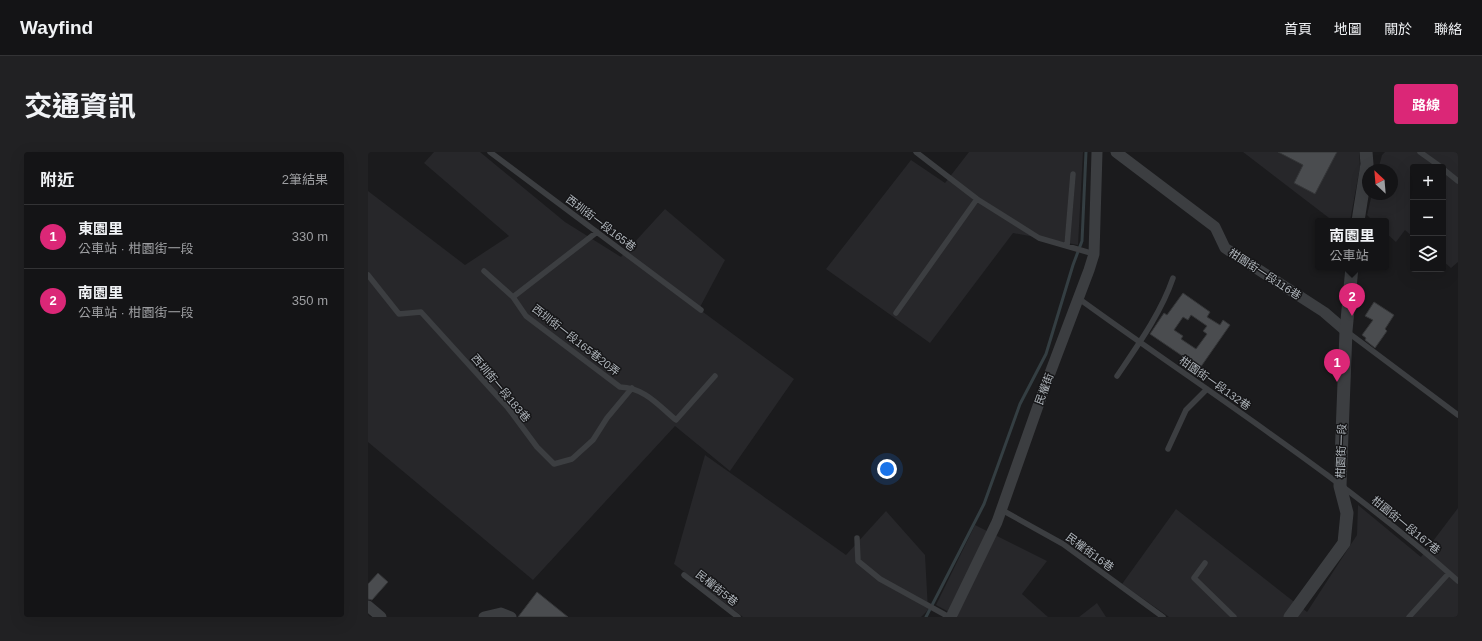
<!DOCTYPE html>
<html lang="zh-TW">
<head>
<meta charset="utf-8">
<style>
	:root { --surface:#141416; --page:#212123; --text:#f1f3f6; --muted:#9d9ea1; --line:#333335; --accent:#db2777 }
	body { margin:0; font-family:Helvetica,"Noto Sans TC",sans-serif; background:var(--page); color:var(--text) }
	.controls { position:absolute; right:12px; top:12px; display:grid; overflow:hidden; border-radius:4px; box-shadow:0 4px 16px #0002 }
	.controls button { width:36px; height:36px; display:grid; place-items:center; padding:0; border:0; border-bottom:1px solid var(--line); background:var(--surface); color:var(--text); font:20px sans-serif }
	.compass { position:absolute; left:994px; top:12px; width:36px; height:36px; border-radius:50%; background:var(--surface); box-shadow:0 4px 16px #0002; rotate:334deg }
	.you { position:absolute; left:519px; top:317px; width:14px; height:14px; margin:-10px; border:3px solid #fff; border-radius:50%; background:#1a73e8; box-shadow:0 0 0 6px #1a73e833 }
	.badge { display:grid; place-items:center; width:26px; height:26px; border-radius:50%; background:var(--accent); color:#fff; font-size:13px; font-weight:700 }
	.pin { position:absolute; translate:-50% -33px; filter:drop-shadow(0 1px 2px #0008) }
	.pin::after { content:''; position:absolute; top:21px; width:14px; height:12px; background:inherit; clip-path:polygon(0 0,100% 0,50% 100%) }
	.popup { position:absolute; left:947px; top:66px; width:74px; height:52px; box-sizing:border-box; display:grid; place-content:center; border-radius:4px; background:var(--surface); filter:drop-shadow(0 1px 3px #0005); font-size:13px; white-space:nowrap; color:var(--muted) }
	.popup b { font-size:15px; color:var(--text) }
	.popup::after { content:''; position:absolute; left:50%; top:100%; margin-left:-8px; border:8px solid transparent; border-top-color:var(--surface) }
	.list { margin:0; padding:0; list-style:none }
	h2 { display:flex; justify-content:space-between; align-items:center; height:52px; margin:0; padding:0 16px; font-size:17px }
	h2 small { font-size:13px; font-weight:400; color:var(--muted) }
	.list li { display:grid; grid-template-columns:26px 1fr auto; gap:12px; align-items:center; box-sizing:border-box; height:64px; padding:0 16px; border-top:1px solid var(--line) }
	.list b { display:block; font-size:15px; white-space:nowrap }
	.list p { margin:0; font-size:13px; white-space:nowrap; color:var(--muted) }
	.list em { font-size:13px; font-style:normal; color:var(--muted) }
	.icon { flex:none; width:22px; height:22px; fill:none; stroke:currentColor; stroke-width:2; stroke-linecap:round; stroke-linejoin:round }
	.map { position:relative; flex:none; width:1090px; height:465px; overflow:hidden; border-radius:4px }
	header { display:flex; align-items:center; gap:24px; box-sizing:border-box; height:56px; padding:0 20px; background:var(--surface); border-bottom:1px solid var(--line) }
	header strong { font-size:19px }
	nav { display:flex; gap:22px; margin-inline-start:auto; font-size:14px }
	.intro { display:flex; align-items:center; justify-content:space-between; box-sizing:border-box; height:96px; padding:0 24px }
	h1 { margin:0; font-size:28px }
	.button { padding:10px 18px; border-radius:4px; background:var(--accent); color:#fff; font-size:14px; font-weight:700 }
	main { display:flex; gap:24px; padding:0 24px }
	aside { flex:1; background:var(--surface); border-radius:4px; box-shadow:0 4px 16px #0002 }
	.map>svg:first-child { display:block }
	.built { fill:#27272a }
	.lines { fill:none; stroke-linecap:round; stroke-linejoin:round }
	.stream { stroke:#343e42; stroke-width:3 }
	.building { fill:#4a4c4f; stroke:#353638; fill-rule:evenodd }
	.service { stroke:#3c3e41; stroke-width:5.5 }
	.minor { stroke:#3c3e41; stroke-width:11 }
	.tertiary { stroke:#3c3e41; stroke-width:13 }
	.labels { text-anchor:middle; stroke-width:3; stroke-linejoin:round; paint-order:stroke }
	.street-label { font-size:11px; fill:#afb5bb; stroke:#161618 }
</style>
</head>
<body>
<header>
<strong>Wayfind</strong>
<nav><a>首頁</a><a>地圖</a><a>關於</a><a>聯絡</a></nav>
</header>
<div class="intro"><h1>交通資訊</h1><a class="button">路線</a></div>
<main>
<aside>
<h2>附近<small>2筆結果</small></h2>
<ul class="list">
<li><span class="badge">1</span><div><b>東園里</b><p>公車站 · 柑園街一段</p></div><em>330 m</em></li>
<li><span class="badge">2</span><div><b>南園里</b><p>公車站 · 柑園街一段</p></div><em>350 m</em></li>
</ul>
</aside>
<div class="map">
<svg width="1090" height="465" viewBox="0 0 1090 465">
	<rect width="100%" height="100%" fill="#1b1b1d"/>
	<path class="built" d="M66 0H112L197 70 253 105 297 57 357 108 331 157 426 227 362 319 307 274 165 428 0 290V39L97 113 141 84 56 11Z
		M601 0H715L710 93 645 81 562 191 458 117 543 8 577 31Z
		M875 0H991L992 15 982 69H965Z
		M1017 0H1090V110L1083 116 1075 109V15H1045V85L1037 78 1028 90 1018 81V69H1005L999 63 1004 42H1024V18H1010L1014 3Z
		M337 303 478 403 518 359 557 403 560 458 553 465H375L306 412Z
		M990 353 1053 405 1090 356V465H801L754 432 808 357 939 460 989 383Z
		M607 373 679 409 654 442 680 465H590L568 453Z
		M729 451 738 465H711Z"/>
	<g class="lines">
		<path class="stream" d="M558 465 616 352 652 252 678 202 705 113 714 89 718 0"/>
	</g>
	<path class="building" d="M910 0H969L947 42 926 31 935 13Z
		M815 141 842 160 839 165 852 173 855 168 862 173 832 216 782 182 796 161 799 163ZM823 163 839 174 835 179 839 182 828 197 813 187 815 184 806 178 815 165 820 168Z
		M1006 150 1026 163 1017 177 1019 179 1007 196 997 188 998 186 994 183 1005 168 997 164Z
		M10 421 20 430 4 448 0 447V432Z
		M169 440 200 465H150Z"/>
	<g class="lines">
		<path class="service" d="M122 0 333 158
			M548 0 609 47 671 86 726 102
			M1052 0 1073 15
			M1075 17 1090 29
			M699 94 705 22
			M116 119 145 145 158 164 252 235C277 236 290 253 308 268L347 224
			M0 123 31 162 53 160 140 256 169 295 186 312 204 307 225 288 239 266 264 236
			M145 145 229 80
			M710 146C838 239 973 324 1090 429
			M528 161 609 47
			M978 179 1090 263
			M749 224C770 193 793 161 805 126
			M800 297 818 258 839 237
			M634 358 695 392 795 465
			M489 386 490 409 512 427 581 465
			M837 411 826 426 866 465
			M316 423 370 465
			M1041 465 1081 421"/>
		<path class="minor" d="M748 0 847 75 857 96 956 160 978 179
			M0 454 13 465
			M116 465 133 461 143 465
			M583 465 629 370 676 237 721 118 726 102 729 0"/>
		<path class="tertiary" d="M990 69 999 12 998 0
			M922 465 976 391 979 361 972 334 978 179 984 115"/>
	</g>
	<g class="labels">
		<g class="street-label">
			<text transform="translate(233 71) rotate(37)" y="4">西圳街一段165巷</text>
			<text transform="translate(897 122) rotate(33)" y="4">柑園街一段116巷</text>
			<text transform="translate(208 188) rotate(38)" y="4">西圳街一段165巷20弄</text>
			<text transform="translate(847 231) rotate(35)" y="4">柑園街一段132巷</text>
			<text transform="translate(133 236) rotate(50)" y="4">西圳街一段183巷</text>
			<text transform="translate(676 237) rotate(-70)" y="4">民權街</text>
			<text transform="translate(973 299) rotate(-88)" y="4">柑園街一段</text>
			<text transform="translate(1038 373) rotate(39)" y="4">柑園街一段167巷</text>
			<text transform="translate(722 400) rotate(36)" y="4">民權街16巷</text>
			<text transform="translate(349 436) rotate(38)" y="4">民權街5巷</text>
		</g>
	</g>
</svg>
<div class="controls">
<button>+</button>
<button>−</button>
<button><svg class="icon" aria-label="layers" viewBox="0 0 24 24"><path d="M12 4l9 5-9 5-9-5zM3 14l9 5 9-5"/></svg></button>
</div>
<svg class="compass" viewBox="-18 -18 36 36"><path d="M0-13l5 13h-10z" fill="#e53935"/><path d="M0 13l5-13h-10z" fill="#9d9ea1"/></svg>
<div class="you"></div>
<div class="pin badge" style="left:969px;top:230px">1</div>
<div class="pin badge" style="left:984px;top:164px">2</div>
<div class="popup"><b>南園里</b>公車站</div>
</div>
</main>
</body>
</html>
